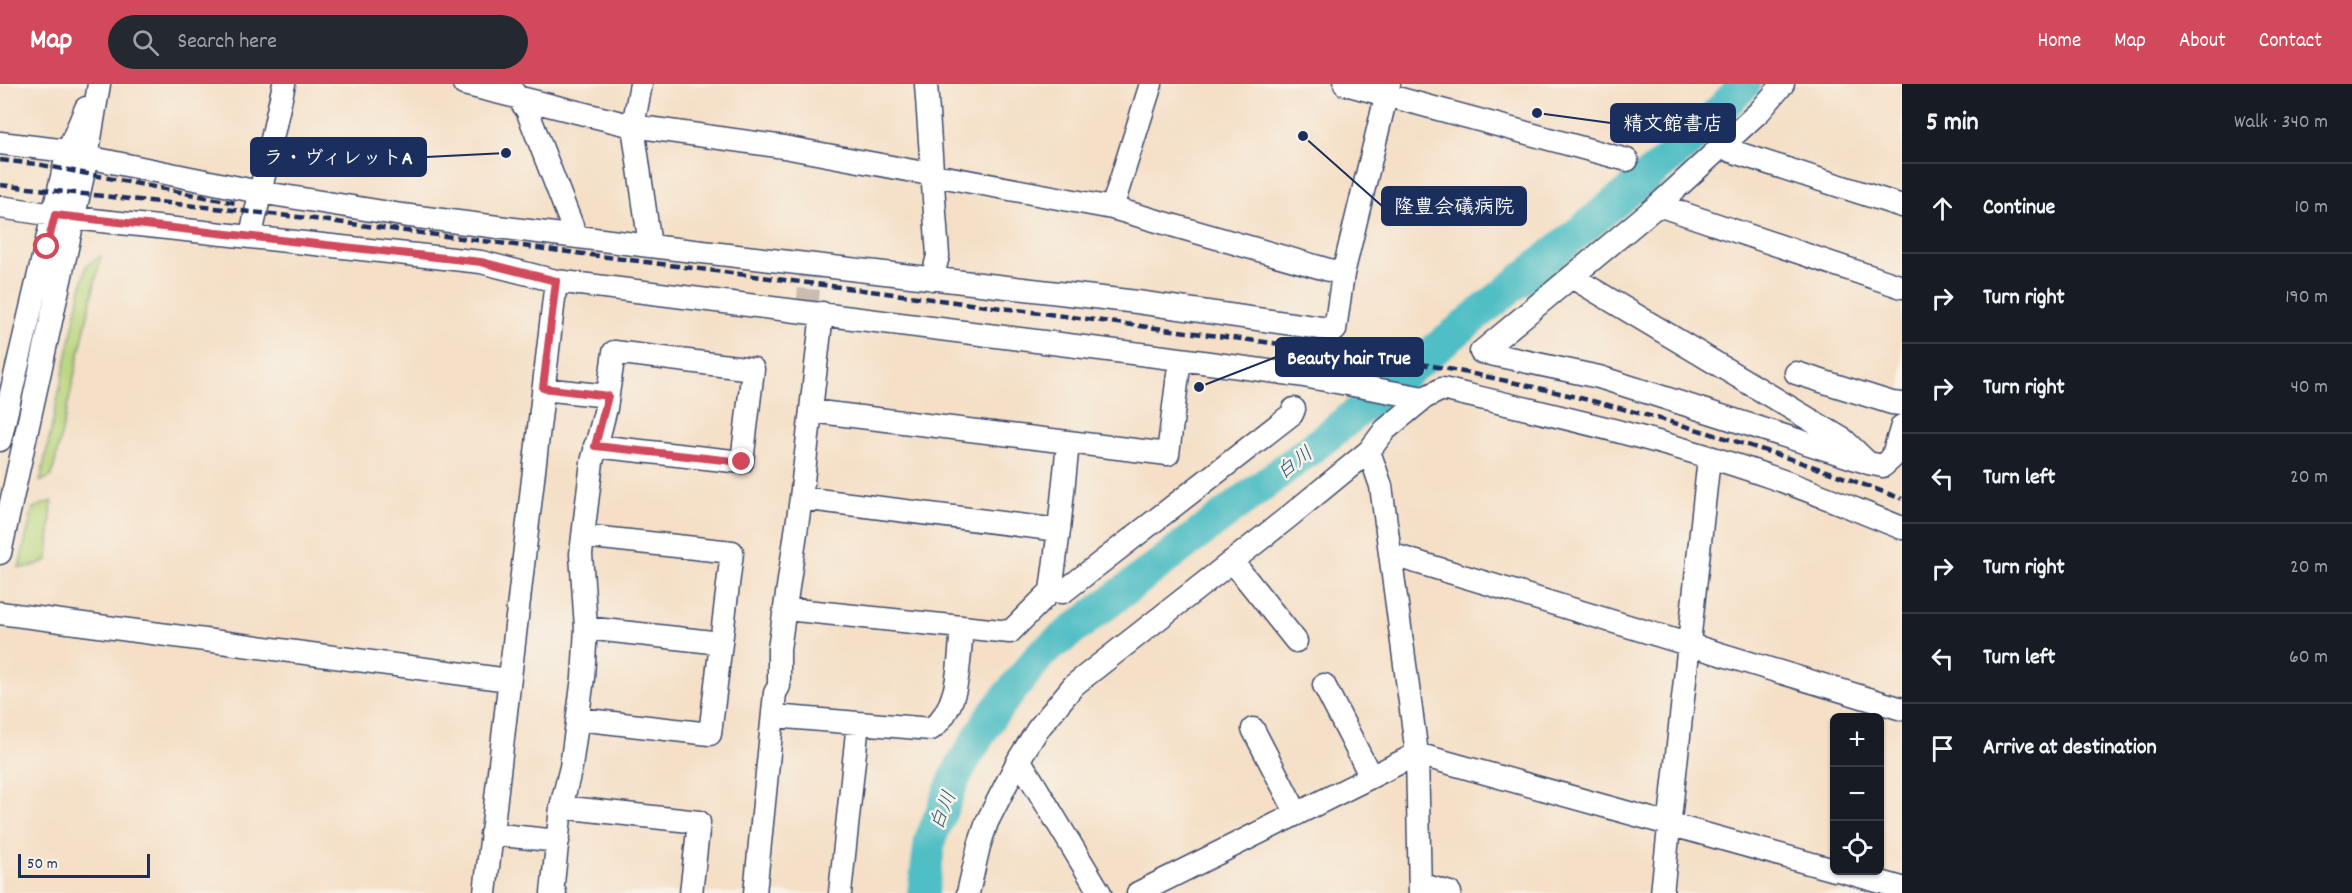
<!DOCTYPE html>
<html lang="en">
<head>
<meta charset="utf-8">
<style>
	:root { --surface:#171b24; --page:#242831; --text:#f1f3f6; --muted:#9ea1a6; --line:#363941; --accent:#d1495b }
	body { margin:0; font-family:Dekko,"Klee One",sans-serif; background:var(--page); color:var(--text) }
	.controls { position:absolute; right:18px; bottom:18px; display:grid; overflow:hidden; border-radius:9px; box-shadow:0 2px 4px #0004 }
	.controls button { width:54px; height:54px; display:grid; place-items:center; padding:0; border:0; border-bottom:2px solid var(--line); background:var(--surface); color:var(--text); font:30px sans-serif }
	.scale { position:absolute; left:18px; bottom:15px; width:132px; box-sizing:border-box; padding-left:6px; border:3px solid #1b2f5e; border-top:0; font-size:16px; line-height:21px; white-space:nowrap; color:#1b2f5e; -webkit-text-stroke:4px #f7f3e8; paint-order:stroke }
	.stop { position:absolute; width:18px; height:18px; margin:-14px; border:4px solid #d1495b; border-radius:50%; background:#fff }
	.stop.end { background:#d1495b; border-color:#fff; box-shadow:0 2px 6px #0008 }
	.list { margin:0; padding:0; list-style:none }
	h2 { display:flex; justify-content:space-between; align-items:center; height:78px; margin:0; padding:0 24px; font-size:26px }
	h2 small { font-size:20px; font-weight:400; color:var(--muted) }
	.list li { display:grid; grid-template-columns:39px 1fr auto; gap:18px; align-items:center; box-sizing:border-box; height:90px; padding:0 24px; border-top:2px solid var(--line) }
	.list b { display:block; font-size:22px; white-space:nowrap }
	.list em { font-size:20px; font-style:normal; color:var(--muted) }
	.icon { flex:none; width:33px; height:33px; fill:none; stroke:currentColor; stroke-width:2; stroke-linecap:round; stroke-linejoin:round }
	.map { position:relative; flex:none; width:1902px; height:809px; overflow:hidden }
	header { display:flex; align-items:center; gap:36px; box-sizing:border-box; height:84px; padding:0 30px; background:var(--accent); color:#fff }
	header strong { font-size:28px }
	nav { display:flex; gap:33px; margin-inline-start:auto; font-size:21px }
	.search { width:420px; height:54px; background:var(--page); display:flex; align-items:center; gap:15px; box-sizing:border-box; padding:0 21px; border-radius:33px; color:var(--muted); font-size:22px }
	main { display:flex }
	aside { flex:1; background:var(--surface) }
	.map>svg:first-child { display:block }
	.green { fill:#b8d47a; stroke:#6a826c; stroke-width:1.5 }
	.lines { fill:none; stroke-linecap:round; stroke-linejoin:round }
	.river { stroke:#50bec5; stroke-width:32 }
	.minor-tunnel { stroke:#c9bcb1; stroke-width:22; stroke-dasharray:22 11; stroke-linecap:butt }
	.minor-casing { stroke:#3c496e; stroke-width:25 }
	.minor { stroke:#fff; stroke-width:22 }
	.rail { stroke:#1b2f5e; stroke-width:4.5; stroke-dasharray:9 4.5; stroke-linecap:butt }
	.route { stroke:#d1495b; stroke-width:8 }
	.labels { text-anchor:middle; stroke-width:5; stroke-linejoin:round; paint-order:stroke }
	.water-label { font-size:20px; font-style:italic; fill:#2b5a7d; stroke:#f7f3e8 }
	.leader { fill:none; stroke:#1b2f5e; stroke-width:2 }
	.callout-dot { fill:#1b2f5e; stroke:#f7f3e8; stroke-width:2 }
	.callout { fill:#1b2f5e; stroke:#1b2f5e; stroke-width:2 }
	.callout-label { font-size:20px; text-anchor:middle; font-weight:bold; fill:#fff }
</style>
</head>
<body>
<header>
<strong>Map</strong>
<div class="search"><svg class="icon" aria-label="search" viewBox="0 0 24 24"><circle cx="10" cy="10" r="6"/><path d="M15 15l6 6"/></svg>Search here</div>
<nav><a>Home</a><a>Map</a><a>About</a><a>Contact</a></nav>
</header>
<main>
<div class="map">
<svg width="1902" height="809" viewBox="0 0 1902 809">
	<rect width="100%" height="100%" fill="#f7f3e8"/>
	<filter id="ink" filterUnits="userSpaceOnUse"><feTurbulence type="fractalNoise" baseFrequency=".0167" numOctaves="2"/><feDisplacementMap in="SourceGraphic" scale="12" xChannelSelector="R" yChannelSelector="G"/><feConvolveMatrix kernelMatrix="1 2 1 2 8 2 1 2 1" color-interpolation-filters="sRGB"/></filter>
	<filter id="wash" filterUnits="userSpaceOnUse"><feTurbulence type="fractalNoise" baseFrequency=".008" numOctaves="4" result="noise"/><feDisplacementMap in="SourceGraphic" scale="24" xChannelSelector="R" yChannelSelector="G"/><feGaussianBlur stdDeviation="1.35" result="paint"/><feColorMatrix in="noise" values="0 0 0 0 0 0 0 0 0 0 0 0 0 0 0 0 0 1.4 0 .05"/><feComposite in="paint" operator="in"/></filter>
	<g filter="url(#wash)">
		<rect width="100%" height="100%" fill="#f5dfc6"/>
		<path class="green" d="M101 172 52 392 40 398 86 182Z
			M52 417 48 476 30 483 19 484 33 424Z"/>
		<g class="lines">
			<path class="river" d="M923 809 930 756 957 689 991 632 1041 570 1324 355 1454 250 1688 59 1745 0"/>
		</g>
	</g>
	<g filter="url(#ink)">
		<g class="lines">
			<path class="minor-tunnel" d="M807 227 811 180"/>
			<defs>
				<path id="minor" d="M464 0 633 42 784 63 1112 124 1343 190
					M641 0 633 42 650 162
					M926 0 938 172 932 195
					M1345 0 1627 76
					M512 6 527 26 576 152
					M0 59 68 67
					M1731 67 1902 122
					M87 73 259 108 402 131 650 162 1137 218 1335 246 1343 190 1389 0
					M1658 121 1902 203
					M0 123 74 134 481 178 556 197 1180 275 1298 291 1424 314
					M1112 124 1151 0
					M251 151 284 0
					M1572 193 1844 356 1868 379 1883 382 1892 374 1902 342
					M1481 268 1658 121 1760 27 1783 0
					M1481 268 1599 293 1863 377
					M1796 289 1892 319 1902 320
					M543 305 608 312
					M811 327 1168 370 1180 275
					M0 356 68 67 86 24
					M1369 367 1381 402 1417 670 1420 809
					M801 414 1059 446 1068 359
					M0 469 87 73 99 0
					M1390 470 1902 625
					M1232 477 1296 557
					M1051 507 1063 508 1292 330 1294 325
					M786 525 1010 548 1051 507 1059 446
					M0 529 509 596
					M586 544 721 559
					M1324 601 1371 693
					M773 632 931 645C961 622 958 579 962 545
					M578 635 710 650 732 468 583 452
					M1253 645 1297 730
					M1019 675 1100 809
					M561 723 699 738 691 809
					M491 750 558 757
					M1838 786 1902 804
					M1420 800 1450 809
					M485 809 556 197
					M555 809H552L561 723 571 683 583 594 586 544 581 470 585 435 592 378 606 324 614 268 753 285 742 378 595 362
					M755 809 775 609 779 602V565L801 414 822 229
					M840 809 858 639
					M968 809 979 762 987 738 1019 675 1038 645 1074 601 1286 435 1369 367 1385 346 1424 314 1442 305C1553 331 1666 356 1774 394 1817 409 1859 427 1902 444
					M1138 809 1417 670 1834 786
					M1662 809 1709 374"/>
			</defs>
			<use href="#minor" class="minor-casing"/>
			<use href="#minor" class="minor"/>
			<path class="rail" d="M0 76 37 80 236 119
				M0 101 298 133 1388 274C1564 304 1735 351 1902 415"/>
		</g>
	</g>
	<g class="lines" filter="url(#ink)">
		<path class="route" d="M47 163 55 131 481 178 556 197 543 304 608 312 595 362 742 378"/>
	</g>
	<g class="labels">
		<g class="water-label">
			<text transform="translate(1294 378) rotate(-37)" y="7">白川</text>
			<text transform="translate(942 726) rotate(-68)" y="7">白川</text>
		</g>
	</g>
	<path class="leader" d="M1537 29L1611 39M506 69L426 73M1303 52L1382 122M1199 303L1276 273"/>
	<g class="callout-dot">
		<circle cx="1537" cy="29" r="6"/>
		<circle cx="506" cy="69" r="6"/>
		<circle cx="1303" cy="52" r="6"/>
		<circle cx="1199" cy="303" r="6"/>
	</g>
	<g class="callout">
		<rect x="1611" y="20" width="124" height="38" rx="6"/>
		<rect x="251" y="54" width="175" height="38" rx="6"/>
		<rect x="1382" y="103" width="144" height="38" rx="6"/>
		<rect x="1276" y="254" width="147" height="38" rx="6"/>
	</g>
	<g class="callout-label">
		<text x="1673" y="46">精文館書店</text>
		<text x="338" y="80">ラ・ヴィレットA</text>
		<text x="1454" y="129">隆豊会礒病院</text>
		<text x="1349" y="280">Beauty hair True</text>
	</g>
</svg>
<div class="controls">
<button>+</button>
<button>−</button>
<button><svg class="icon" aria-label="locate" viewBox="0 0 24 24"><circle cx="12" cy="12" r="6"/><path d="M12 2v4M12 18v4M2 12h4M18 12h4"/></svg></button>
</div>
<div class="scale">50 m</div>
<div class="stop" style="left:47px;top:163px"></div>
<div class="stop end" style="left:742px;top:378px"></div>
</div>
<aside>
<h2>5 min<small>Walk · 340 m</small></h2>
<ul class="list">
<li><svg class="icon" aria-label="ahead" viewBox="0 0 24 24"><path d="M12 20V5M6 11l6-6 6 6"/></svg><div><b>Continue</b></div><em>10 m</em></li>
<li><svg class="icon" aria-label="right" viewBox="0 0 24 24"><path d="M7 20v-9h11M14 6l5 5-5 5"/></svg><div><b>Turn right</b></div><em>190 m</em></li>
<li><svg class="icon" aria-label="right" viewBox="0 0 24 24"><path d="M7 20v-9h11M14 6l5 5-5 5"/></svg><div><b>Turn right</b></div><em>40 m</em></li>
<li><svg class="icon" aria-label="left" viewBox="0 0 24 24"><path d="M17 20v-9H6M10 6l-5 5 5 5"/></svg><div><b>Turn left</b></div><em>20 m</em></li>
<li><svg class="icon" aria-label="right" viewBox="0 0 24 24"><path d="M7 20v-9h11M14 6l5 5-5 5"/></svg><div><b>Turn right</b></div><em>20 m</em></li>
<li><svg class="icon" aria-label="left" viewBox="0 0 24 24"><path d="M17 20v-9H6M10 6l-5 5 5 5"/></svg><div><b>Turn left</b></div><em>60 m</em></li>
<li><svg class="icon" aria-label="arrive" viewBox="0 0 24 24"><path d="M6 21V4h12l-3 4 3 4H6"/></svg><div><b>Arrive at destination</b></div></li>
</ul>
</aside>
</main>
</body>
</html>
